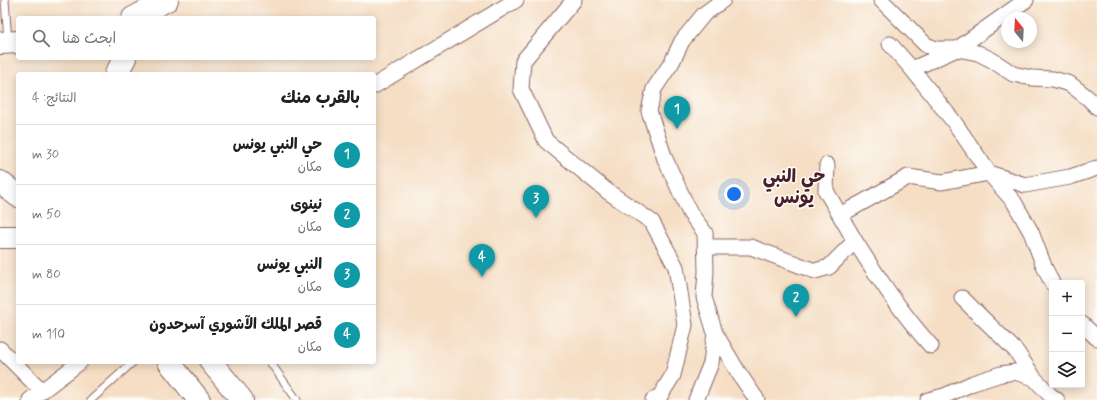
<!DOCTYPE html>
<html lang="ar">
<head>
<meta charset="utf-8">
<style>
	:root { --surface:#fff; --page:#f2f2f2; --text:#202124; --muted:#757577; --line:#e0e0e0; --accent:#ea580c }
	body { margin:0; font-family:Mynerve,"Playpen Sans Arabic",sans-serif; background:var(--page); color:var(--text); direction:rtl }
	.controls { position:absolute; right:12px; bottom:12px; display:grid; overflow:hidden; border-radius:4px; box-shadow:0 2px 10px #0003 }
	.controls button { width:36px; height:36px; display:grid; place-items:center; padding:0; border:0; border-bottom:1px solid var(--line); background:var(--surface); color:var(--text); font:20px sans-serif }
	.compass { position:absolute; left:1001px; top:12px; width:36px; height:36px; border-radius:50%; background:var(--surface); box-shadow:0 2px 10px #0003; rotate:342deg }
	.you { position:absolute; left:734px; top:194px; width:14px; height:14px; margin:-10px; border:3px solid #fff; border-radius:50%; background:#1a73e8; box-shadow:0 0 0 6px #1a73e833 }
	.badge { display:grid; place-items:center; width:26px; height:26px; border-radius:50%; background:var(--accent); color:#fff; font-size:13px; font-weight:700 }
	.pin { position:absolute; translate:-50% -33px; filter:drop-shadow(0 1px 2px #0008) }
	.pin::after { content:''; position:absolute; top:21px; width:14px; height:12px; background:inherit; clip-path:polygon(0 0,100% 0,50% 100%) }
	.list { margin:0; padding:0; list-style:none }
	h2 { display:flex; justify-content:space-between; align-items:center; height:52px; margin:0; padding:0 16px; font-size:17px }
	h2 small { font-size:13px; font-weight:400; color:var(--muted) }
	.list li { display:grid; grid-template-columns:26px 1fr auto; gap:12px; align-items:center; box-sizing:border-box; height:60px; padding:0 16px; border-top:1px solid var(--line) }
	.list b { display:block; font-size:15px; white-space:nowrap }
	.list p { margin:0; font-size:13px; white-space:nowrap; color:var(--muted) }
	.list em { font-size:13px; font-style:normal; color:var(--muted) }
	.icon { flex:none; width:22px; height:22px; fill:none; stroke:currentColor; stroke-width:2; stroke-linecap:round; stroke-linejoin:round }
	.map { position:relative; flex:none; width:1097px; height:400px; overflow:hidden; direction:ltr }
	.search { position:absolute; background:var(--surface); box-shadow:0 2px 10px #0003; left:16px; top:16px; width:360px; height:44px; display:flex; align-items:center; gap:10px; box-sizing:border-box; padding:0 14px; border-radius:4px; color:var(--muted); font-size:15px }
	.panel { position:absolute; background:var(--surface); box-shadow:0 2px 10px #0003; left:16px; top:72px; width:360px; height:292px; border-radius:4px; direction:rtl }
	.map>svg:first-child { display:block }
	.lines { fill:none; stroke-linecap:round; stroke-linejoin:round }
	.lane-casing { stroke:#866261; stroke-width:9 }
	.street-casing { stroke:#866261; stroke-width:17 }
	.primary-casing { stroke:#866261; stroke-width:24 }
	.lane { stroke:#fff; stroke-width:7 }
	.street { stroke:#fff; stroke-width:15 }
	.primary { stroke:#fff; stroke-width:22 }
	.labels { text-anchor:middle; stroke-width:3; stroke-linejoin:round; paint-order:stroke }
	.district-label { font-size:18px; font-weight:bold; fill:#4a1f2b; stroke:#fdfcf7 }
</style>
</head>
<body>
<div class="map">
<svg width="1097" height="400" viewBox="0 0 1097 400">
	<rect width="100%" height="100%" fill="#fdfcf7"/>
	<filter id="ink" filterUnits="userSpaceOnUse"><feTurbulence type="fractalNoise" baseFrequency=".025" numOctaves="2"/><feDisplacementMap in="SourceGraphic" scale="8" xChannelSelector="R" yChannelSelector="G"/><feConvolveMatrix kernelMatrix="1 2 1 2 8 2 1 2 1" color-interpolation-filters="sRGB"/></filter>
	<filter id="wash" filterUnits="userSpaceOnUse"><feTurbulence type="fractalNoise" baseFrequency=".012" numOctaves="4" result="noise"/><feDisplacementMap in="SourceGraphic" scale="16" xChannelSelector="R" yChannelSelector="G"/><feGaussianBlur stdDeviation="0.9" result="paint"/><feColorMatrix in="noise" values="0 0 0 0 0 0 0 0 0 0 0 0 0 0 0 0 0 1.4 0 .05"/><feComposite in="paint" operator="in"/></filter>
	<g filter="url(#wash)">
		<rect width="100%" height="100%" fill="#f5dec4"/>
	</g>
	<g filter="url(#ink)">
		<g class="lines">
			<defs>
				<path id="lane" d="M5 0 8 41
					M270 362 297 400
					M91 400 133 362"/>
				<path id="street" d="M574 0 523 61 521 89 546 141 607 191 652 222 676 267 685 325 673 375 660 396 653 400
					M881 0 926 45 936 49H957L978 53 992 60 1013 74 1032 78 1053 79 1070 84 1088 98 1097 107
					M890 44 912 69 954 122 989 173 1014 202 1031 232 1044 266 1052 283
					M912 69 957 49 1026 0
					M374 86 516 0
					M827 165 826 191 855 241
					M840 215 908 177 942 182 989 173 1025 185 1070 177 1097 168
					M705 247H751L815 271 829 267 855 241C878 278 902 314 931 346
					M962 298 1016 351 1034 378
					M1082 324 1097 338
					M715 333 738 372 757 400
					M0 349 42 391
					M30 400 80 362
					M696 400 711 363 715 333 704 297 706 272 705 233 690 213 665 159 649 111 654 89 672 62 682 41 704 14 723 0
					M928 400 944 396 973 383 1001 374 1015 372 1034 378 1050 395 1057 400"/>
				<path id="primary" d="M133 18 167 0
					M0 43 18 42
					M116 74 125 58
					M0 182 18 196
					M0 237H18
					M169 362 199 400
					M211 362 242 400"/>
			</defs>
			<use href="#lane" class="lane-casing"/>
			<use href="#street" class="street-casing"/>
			<use href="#primary" class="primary-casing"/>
			<use href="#lane" class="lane"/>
			<use href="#street" class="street"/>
			<use href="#primary" class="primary"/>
		</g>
	</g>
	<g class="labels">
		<g class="district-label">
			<text x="794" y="182">حي النبي<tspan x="794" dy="21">يونس</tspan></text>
		</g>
	</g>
</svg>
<div class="controls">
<button>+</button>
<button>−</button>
<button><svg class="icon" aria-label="layers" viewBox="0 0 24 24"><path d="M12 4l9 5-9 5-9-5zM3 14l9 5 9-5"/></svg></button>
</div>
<svg class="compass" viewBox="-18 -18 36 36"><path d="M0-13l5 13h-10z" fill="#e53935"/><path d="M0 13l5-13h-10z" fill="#757577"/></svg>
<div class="you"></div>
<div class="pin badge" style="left:677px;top:129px;background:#0f9aa8">1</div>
<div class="pin badge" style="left:796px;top:317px;background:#0f9aa8">2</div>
<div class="pin badge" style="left:536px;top:218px;background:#0f9aa8">3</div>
<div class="pin badge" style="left:482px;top:277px;background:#0f9aa8">4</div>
<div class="search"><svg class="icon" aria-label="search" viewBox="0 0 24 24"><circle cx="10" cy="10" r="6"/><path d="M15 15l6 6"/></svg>ابحث هنا</div>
<section class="panel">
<h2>بالقرب منك<small>النتائج: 4</small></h2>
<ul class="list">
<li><span class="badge" style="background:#0f9aa8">1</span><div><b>حي النبي يونس</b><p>مكان</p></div><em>30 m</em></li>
<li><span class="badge" style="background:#0f9aa8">2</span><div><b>نينوى</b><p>مكان</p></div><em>50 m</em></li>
<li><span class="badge" style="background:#0f9aa8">3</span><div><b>النبي يونس</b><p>مكان</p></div><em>80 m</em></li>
<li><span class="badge" style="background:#0f9aa8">4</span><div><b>قصر الملك الآشوري آسرحدون</b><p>مكان</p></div><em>110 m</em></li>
</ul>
</section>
</div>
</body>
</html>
